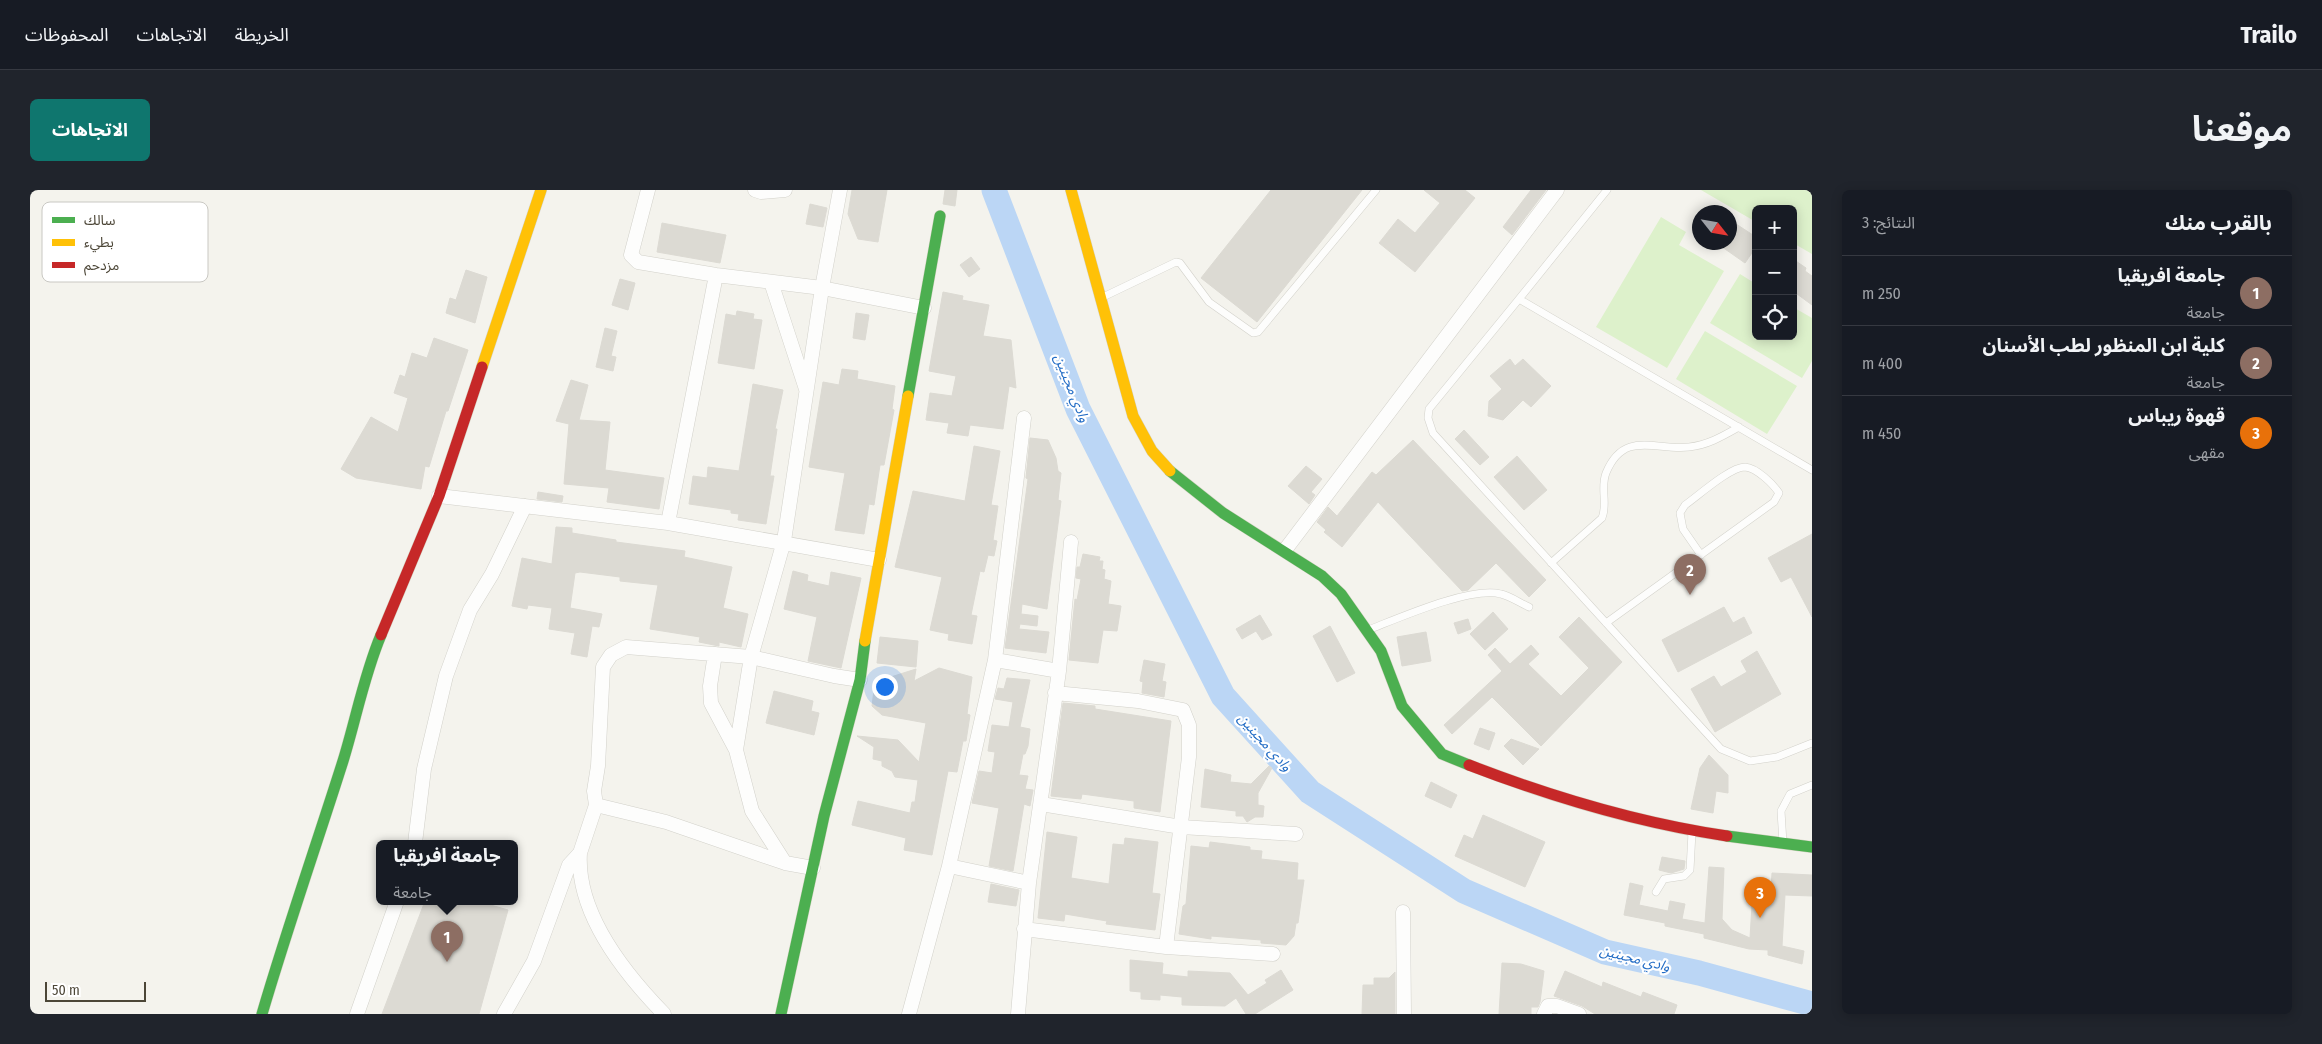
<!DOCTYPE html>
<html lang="ar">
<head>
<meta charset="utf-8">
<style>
	:root { --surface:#171b24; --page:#20242c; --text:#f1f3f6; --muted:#9ea1a6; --line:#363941; --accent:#0f766e }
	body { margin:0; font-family:"Fira Sans Condensed","Noto Sans Arabic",sans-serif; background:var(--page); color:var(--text); direction:rtl }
	.controls { position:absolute; right:15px; top:15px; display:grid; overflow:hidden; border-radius:8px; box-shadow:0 2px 12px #0003 }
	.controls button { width:45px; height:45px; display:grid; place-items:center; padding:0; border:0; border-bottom:1px solid var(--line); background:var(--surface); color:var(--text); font:25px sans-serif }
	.compass { position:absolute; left:1662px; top:15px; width:45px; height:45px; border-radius:50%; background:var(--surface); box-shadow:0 2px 12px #0003; rotate:121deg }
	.scale { position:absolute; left:15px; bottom:12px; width:101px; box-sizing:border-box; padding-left:5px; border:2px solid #4c4637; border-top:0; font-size:14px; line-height:18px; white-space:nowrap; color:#4c4637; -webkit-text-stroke:4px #fff; paint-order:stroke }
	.you { position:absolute; left:854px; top:496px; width:18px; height:18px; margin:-12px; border:4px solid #fff; border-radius:50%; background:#1a73e8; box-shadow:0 0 0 8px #1a73e833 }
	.badge { display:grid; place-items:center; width:32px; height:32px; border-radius:50%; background:var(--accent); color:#fff; font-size:16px; font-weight:700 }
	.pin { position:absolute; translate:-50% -41px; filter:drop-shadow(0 1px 2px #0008) }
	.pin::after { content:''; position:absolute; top:26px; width:18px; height:15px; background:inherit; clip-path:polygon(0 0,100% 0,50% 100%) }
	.popup { position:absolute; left:346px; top:650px; width:142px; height:65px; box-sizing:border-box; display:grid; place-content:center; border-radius:8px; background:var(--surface); filter:drop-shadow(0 1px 4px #0005); font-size:16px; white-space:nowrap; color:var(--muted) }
	.popup b { font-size:19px; color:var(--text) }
	.popup::after { content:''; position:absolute; left:50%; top:100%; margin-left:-10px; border:10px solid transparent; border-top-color:var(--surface) }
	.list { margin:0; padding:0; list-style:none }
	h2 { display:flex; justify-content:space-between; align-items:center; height:65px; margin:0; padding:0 20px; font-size:21px }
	h2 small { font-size:16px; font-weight:400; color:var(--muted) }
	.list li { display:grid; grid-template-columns:32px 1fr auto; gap:15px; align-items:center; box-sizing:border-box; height:70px; padding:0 20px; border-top:1px solid var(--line) }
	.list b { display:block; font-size:19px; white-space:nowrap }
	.list p { margin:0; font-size:16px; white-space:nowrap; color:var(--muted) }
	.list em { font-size:16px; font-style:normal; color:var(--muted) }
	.icon { flex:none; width:28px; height:28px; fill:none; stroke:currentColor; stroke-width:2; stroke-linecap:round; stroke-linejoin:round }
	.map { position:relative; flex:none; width:1782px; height:824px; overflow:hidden; direction:ltr; border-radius:8px }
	header { display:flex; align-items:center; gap:30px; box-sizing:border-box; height:70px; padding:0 25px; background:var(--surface); border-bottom:1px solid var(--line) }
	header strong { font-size:24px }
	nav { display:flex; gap:28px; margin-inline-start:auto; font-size:18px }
	.intro { display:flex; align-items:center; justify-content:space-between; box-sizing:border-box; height:120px; padding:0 30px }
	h1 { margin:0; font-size:35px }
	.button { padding:12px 22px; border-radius:8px; background:var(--accent); color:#fff; font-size:18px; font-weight:700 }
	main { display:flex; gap:30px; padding:0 30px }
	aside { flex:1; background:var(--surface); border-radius:8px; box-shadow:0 2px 12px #0003 }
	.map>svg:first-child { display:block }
	.green { fill:#ddf1cb }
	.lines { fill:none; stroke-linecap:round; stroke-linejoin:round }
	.river { stroke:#bbd6f5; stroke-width:25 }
	.building { fill:#dcdad3; stroke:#dcdad3 }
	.lane-casing { stroke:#d2d1ca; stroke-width:8 }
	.street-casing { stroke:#d2d1ca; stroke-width:15 }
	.fast-casing { stroke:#d4d2c3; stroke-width:12 }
	.slow-casing { stroke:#d4d2c3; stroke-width:12 }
	.jam-casing { stroke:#d4d2c3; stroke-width:12 }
	.lane { stroke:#fdfdfc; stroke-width:7 }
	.street { stroke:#fdfdfc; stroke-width:14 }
	.fast { stroke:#4caf50; stroke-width:11 }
	.slow { stroke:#ffc107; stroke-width:11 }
	.jam { stroke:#c62828; stroke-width:11 }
	.labels { text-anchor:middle; stroke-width:4.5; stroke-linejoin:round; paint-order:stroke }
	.water-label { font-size:14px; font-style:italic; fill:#226cc5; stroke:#fff }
	.key { fill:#fff; stroke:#c9c8c3; stroke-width:1 }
	.key-label { font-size:14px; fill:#4c4637 }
</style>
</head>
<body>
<header>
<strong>Trailo</strong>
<nav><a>الخريطة</a><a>الاتجاهات</a><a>المحفوظات</a></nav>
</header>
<div class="intro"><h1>موقعنا</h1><a class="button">الاتجاهات</a></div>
<main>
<aside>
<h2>بالقرب منك<small>النتائج: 3</small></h2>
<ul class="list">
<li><span class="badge" style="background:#8d6e63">1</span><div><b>جامعة افريقيا</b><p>جامعة</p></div><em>250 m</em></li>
<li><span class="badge" style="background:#8d6e63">2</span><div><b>كلية ابن المنظور لطب الأسنان</b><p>جامعة</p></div><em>400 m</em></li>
<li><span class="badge" style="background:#e8710a">3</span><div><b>قهوة ريباس</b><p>مقهى</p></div><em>450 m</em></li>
</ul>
</aside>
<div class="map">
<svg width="1782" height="824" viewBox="0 0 1782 824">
	<rect width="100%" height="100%" fill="#f4f3ed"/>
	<path class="green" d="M1671 0H1782V64L1763 53V19H1726V32Z
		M1631 27 1656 42 1649 55 1694 81 1637 178 1566 137Z
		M1710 84 1726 94V146H1763V117L1782 128V171L1772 188 1680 133Z
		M1675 141 1767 196 1737 244 1646 189Z"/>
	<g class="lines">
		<path class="river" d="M964 0 1048 219 1193 506 1280 602 1434 701 1575 762 1669 783 1782 814"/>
	</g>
	<path class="building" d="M822 0H857L848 52 828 49 818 24Z
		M915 0H927L925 16 913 14Z
		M1241 0H1332L1227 132 1171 88Z
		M1394 0H1435L1445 8 1385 82 1349 53 1368 29 1385 43 1410 13Z
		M1501 0H1516L1482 45 1473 37Z
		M780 14 797 18 793 37 776 34Z
		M112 25 142 30 141 37 152 39 150 48H153L150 60 152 61 148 79 134 76 135 70 114 65 109 86 99 83Z
		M1700 30 1726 47V57L1715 73 1685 52H1700Z
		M632 33 696 45 690 73 627 62Z
		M941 67 950 79 939 87 930 75Z
		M1763 69 1776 78 1775 81 1782 86V115L1763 101Z
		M436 80 457 87 445 133 416 123 420 108 426 110Z
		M590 89 605 93 598 120 582 115Z
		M913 102 933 106 932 110 959 115 953 146 981 150 986 198 979 196 973 239 940 235 938 246 917 243 919 233 896 230 900 203 922 206 926 186 899 181Z
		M707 121 724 124 723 129 732 130 724 179 688 173 696 124 706 126Z
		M826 123 839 125 835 150 823 148Z
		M575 138 587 141 581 166 586 167 583 181 566 177Z
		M404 148 438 160 418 221H416L399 277 395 276 391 299 326 288 311 279 341 227 368 242 378 208 364 203 370 185 375 187 382 163 397 168Z
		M1480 169 1485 176 1493 169 1521 196 1501 217 1493 210 1473 230 1458 226 1459 211 1472 199 1460 186Z
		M812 179 828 181 827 189 865 196 862 219 864 220 854 275H850L844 315 839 314 834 344 805 340 815 283 779 277 793 192 809 195Z
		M541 190 558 195 549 230 580 232 575 280 634 288 629 319 577 312 579 298 534 294 539 234 526 231Z
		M723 194 753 200 745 239H747L740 286H744L736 334 708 330 709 324 701 323V320L659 314 663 286 677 288 678 277 709 281Z
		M1434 240 1459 267 1450 275 1425 249Z
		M1000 248 1018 250 1026 268 1028 281 1031 283 1028 310 1031 311 1017 419 992 414 991 424 1008 426 1007 436 990 434 989 439 1019 442 1016 463 975 458 998 289 996 288Z
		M1383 250 1516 390 1499 407 1466 373 1438 400 1432 401 1348 312 1312 357 1294 342 1296 340 1287 332 1298 317 1307 326 1342 282 1346 285Z
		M944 256 970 261 961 315 968 316 963 350 967 351 964 366 958 365 954 382 950 381 941 425 947 426 942 454 918 450 919 444 900 440 912 387 865 377 883 301 935 311Z
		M1487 266 1517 300 1494 320 1464 287Z
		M1276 276 1292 289 1281 302 1285 305 1279 314 1258 296Z
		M508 302 533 306 532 312 507 309Z
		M526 337 542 338V343L586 350V352L655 361 654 367 702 377 693 418 718 424 711 457 689 452V456L669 452 670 447 620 439 628 395 590 391V387L550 382 545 383 540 418 572 424 569 437 562 436 557 467 541 464 545 443 519 439 522 418 498 415 497 419 482 416 492 368 522 374Z
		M1782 344V427L1761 387 1751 392 1738 368Z
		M1053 364 1070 367 1069 371H1073L1072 379 1075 380 1074 389 1081 391 1078 414 1091 416 1087 441 1073 440 1068 473 1039 470 1045 409 1047 410 1051 389 1046 388 1047 377H1050Z
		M763 381 778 385 777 391 799 396 801 382 831 388 811 478 778 471 787 427 754 419Z
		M1694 417 1703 433 1714 427 1722 443 1648 482 1632 450Z
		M1463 422 1478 439 1455 460 1440 444Z
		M1230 425 1242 445 1232 450 1226 441 1212 449 1206 439Z
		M1549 427 1592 472 1511 556 1462 507 1422 544 1414 535 1472 481 1458 465 1465 458 1480 474 1501 455 1509 464 1498 474 1531 506 1559 478 1529 447Z
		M1438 429 1441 439 1428 444 1424 433Z
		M1300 436 1325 483 1307 492 1283 446Z
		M1396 442 1401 471 1372 476 1367 447Z
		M850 447 888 451 886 477 847 473Z
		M1727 461 1751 504 1685 542 1661 499 1684 486 1691 497 1717 482 1711 471Z
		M1114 470 1135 474 1132 491 1136 492 1134 507 1112 503 1113 492 1110 491Z
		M909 478 942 487 937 524 940 525 936 551H933L927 582 918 581 902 665 874 660 876 648 822 635 828 611 880 623 882 612H885L888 590 865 587 862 581 852 576V571L843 569 844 557 827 546 868 550 889 572 896 533 852 525 842 516 845 492 886 479 884 491Z
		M977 488 1000 490 990 537 1000 539 998 556 995 564H993L989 585 998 586 995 599 1003 600 1000 616 994 614 983 681 959 676 969 618 942 613 949 581 962 583 965 562 958 561 962 535 979 537 983 512 965 509 968 498 974 499Z
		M744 501 783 511 781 521 789 523 784 545 736 533Z
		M1033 513 1065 516V519L1141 531 1130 622 1104 618V611L1052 604 1051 609 1021 606Z
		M1450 538 1465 543 1459 560 1444 554Z
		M1481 549 1509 559 1493 575 1474 556Z
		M1679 565 1698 585V603L1686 601 1683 623 1661 619 1670 578Z
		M1239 576 1242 578 1228 603V615L1234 616 1233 627H1225L1217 632 1213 626H1206V621L1171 617 1175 579 1201 585 1200 592 1221 594Z
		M1401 592 1427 605 1421 618 1395 606Z
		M1453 625 1515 652 1495 697 1425 666 1434 645 1443 649Z
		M1017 642 1047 647 1041 688 1079 694 1083 654 1094 655 1095 648 1128 652 1122 703 1130 704 1125 740 1076 734 1077 731 1035 724 1034 731 1008 728Z
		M1180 652 1220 657V660L1232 661 1231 669 1268 673 1267 690H1274L1268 733H1266L1264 746 1256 755 1231 753V750L1181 746V749L1149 744 1153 716 1156 714 1161 656 1179 658Z
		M1632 667 1655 671 1654 679 1641 683 1629 680Z
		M1679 677 1694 678 1692 729 1702 740 1720 748 1722 715 1740 716 1742 683 1782 685V706L1755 705 1752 756 1774 761 1772 774 1738 765V760L1719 759 1674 748V744L1635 736V733L1594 725 1600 693 1613 696 1609 715 1638 721 1640 711 1655 714 1652 729 1675 733Z
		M961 694 989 700 986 716 958 712Z
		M395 711H447L478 720 449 824H352Z
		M1100 770 1133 773 1132 784 1158 787V781L1200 783 1218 805 1237 793 1235 790 1251 780 1263 800 1225 824H1216L1206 808 1195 816 1152 815V807L1130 805V810L1111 809V802L1100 801Z
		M1472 773 1491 774 1514 781 1510 812 1508 817H1501V824H1469Z
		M1535 781 1572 797 1573 792 1611 807 1613 802 1647 815 1644 824H1565L1552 816 1524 806Z
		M1365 782V824H1332L1333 795H1344V788H1359Z"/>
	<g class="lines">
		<defs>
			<path id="lane" d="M1577 0 1489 109 1782 280
				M1073 107 1146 72 1150 73 1179 112 1223 143 1228 142 1346 0
				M1489 109 1399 219 1398 228 1403 243 1691 559 1720 571 1747 567 1782 553
				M1521 373 1572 328C1578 314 1570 298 1576 283 1594 239 1626 261 1659 257 1678 255 1693 246 1709 237
				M1576 433 1744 312 1749 303C1743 294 1727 278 1715 277 1700 277 1668 306 1655 315L1650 323 1653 339 1671 365
				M1338 440C1369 428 1441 396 1471 404 1480 406 1490 413 1499 417
				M1753 653 1751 621 1760 604 1782 595
				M1626 702 1634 689 1654 686 1660 680 1662 642"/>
			<path id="street" d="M618 0 601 65 608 72 686 85 792 98 894 118
				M725 0 731 2 755 0
				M810 0 792 98 754 351 721 467 804 486 830 490
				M741 92 776 199
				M994 228 965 470 919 676 999 693
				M409 306 638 333 849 370
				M638 333 686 85
				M1255 360 1527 0
				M685 464 680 496 681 513 706 560
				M965 470 1029 481
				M1025 503 1108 511 1153 520 1159 535V567L1136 757
				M1011 614 1151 637 1266 644
				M566 615 636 632 755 673 783 678
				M385 653 394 579 416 486 440 420 462 384 495 316
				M550 663C546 723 594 783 634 824
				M1373 722 1374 824
				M994 739 1136 757 1243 764
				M327 824 367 711
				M474 824 504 771 539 675 550 663 566 615 564 601 568 576 573 477 581 465 596 457 721 467 706 560 722 621 755 673
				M879 824 919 676
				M988 824 999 693 1029 481 1041 352
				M1514 824 1518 816H1527L1549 824"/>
			<path id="fast" d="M878 206 910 26
				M1140 281 1193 323 1292 386 1311 404 1351 461 1372 516 1412 564 1439 575
				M1697 646 1782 657
				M232 824C257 739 286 656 313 571 326 529 334 485 351 445
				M751 824 794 626 830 490 835 451"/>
			<path id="slow" d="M1041 0 1103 226 1122 261 1140 281
				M452 177 511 0
				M835 451 878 206"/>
			<path id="jam" d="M351 445 409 306 452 177
				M1439 575C1522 607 1609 633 1697 646"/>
		</defs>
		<use href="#lane" class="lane-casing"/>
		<use href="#street" class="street-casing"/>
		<use href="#fast" class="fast-casing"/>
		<use href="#slow" class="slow-casing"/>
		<use href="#jam" class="jam-casing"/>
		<use href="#lane" class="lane"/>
		<use href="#street" class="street"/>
		<use href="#fast" class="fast"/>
		<use href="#slow" class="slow"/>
		<use href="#jam" class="jam"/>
	</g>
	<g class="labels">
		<g class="water-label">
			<text transform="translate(1042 198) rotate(68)" y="5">وادي مجينين</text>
			<text transform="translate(1235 552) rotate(48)" y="5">وادي مجينين</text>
			<text transform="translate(1605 768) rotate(14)" y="5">وادي مجينين</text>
		</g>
	</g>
	<rect x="12" y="12" width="166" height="80" rx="8" class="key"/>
	<rect x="22" y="27" width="23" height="6" fill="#4caf50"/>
	<rect x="22" y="49" width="23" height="7" fill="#ffc107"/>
	<rect x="22" y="72" width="23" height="6" fill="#c62828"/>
	<g class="key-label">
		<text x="54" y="35">سالك</text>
		<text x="54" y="57">بطيء</text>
		<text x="54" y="80">مزدحم</text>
	</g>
</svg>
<div class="controls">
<button>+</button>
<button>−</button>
<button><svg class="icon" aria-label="locate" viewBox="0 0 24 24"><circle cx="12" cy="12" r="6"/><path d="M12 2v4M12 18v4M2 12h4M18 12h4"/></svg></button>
</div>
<svg class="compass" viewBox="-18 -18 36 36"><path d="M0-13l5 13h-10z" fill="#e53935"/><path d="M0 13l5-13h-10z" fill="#9ea1a6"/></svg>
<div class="scale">50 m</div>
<div class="you"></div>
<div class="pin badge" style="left:417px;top:772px;background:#8d6e63">1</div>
<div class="popup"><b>جامعة افريقيا</b>جامعة</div>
<div class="pin badge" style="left:1660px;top:405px;background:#8d6e63">2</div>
<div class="pin badge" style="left:1730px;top:728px;background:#e8710a">3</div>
</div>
</main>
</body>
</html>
